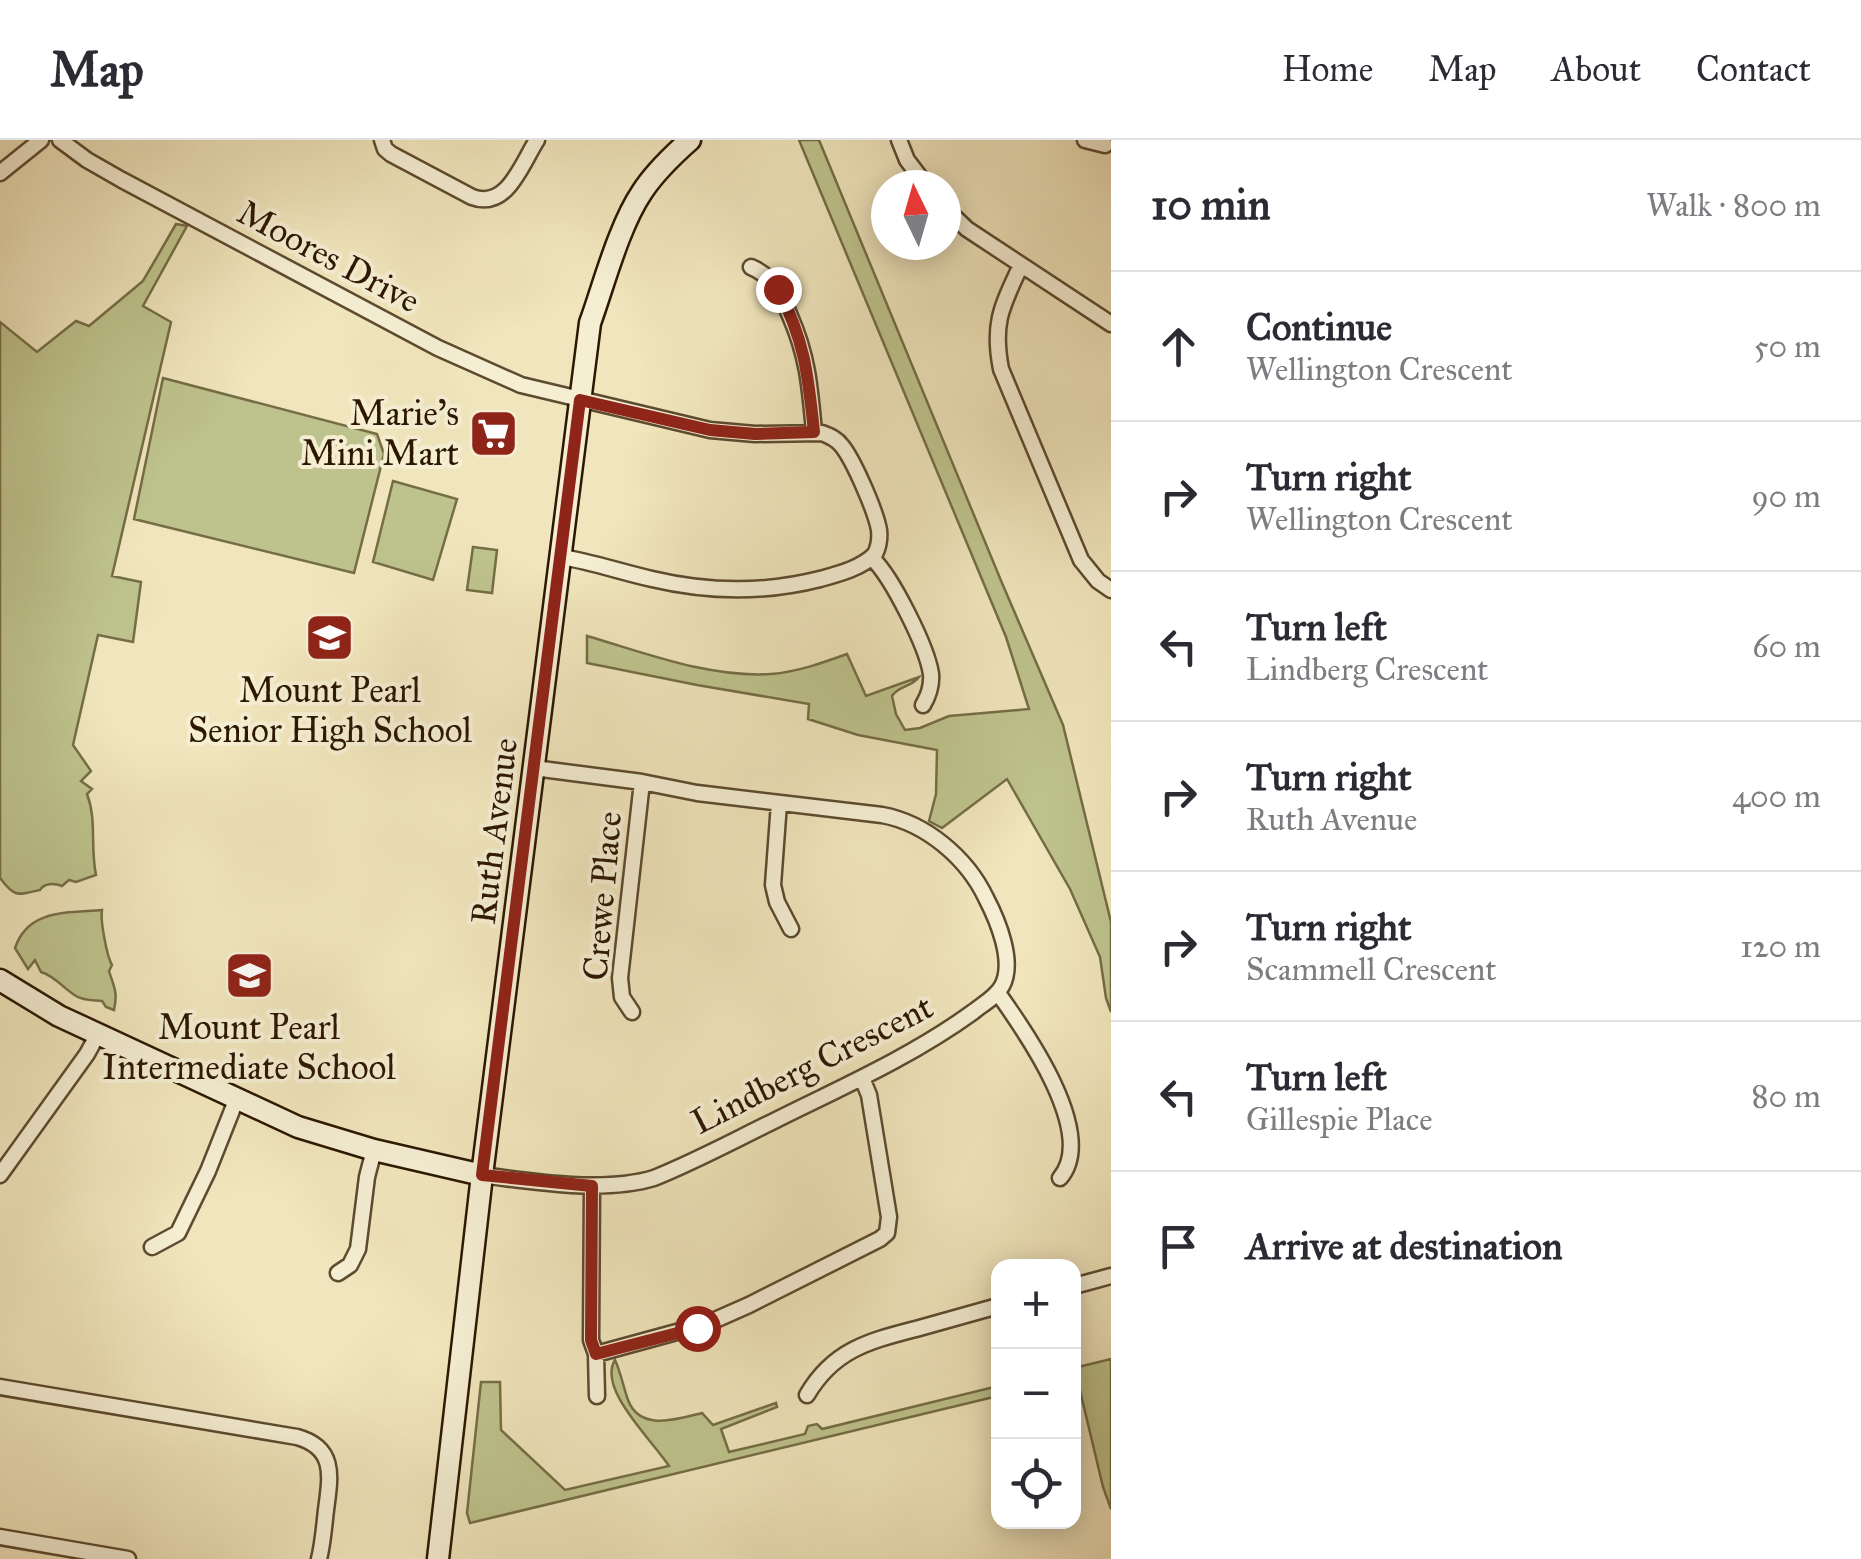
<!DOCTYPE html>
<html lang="en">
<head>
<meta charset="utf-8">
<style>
	:root { --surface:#fff; --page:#f7f7f7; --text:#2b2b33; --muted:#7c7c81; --line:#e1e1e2 }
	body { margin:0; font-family:"IM FELL Great Primer",serif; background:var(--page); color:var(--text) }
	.controls { position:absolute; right:30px; bottom:30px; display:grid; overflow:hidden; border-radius:20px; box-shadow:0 5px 25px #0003 }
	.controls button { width:90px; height:90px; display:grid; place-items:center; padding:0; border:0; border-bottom:2px solid var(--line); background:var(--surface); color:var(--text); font:50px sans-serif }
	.compass { position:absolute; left:871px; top:30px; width:90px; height:90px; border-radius:50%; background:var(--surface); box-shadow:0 5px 25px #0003; rotate:355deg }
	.stop { position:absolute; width:30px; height:30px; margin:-22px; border:8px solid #8f2418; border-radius:50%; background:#fff }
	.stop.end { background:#8f2418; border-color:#fff; box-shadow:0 2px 10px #0008 }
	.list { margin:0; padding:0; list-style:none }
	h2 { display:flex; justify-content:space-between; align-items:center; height:130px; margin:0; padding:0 40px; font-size:42px }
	h2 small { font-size:32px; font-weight:400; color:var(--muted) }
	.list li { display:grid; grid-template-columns:65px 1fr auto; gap:30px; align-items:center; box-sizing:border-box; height:150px; padding:0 40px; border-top:2px solid var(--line) }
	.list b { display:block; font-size:38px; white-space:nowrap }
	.list p { margin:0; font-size:32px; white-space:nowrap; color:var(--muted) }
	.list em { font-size:32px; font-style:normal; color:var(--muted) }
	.icon { flex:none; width:55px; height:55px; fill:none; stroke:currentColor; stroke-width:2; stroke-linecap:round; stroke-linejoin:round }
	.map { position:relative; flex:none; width:1111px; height:1419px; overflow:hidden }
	header { display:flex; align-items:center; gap:60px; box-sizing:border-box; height:140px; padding:0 50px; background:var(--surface); border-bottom:2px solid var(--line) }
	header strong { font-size:48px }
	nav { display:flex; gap:55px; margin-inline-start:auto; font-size:35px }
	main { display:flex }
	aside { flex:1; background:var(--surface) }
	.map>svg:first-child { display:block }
	.green { fill:#bec38d; stroke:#756d46; stroke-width:2.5 }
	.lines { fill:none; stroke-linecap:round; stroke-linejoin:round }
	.street-casing { stroke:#5d4a2f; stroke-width:19 }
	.secondary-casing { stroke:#2c1700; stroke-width:25 }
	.street { stroke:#f5eed3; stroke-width:14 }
	.secondary { stroke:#f5eed3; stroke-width:20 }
	.route { stroke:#8f2418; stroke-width:12 }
	.labels { text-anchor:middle; stroke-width:8; stroke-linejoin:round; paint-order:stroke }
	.street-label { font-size:35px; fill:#2c1700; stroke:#f5eed3 }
	.poi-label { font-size:35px; fill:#2c1700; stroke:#f5eed3 }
</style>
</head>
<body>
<header>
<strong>Map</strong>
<nav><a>Home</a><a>Map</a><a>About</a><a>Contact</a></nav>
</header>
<main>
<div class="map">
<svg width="1111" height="1419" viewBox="0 0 1111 1419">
	<rect width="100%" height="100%" fill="#f0e5bc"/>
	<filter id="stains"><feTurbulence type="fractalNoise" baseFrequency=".002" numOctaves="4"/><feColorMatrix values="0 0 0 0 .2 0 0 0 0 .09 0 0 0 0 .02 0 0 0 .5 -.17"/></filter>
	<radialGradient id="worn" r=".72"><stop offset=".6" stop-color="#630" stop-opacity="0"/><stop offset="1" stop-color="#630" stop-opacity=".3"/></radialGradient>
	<path class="green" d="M799 0H819L1002 443 1063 585 1111 782V872L1106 858 1100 817 1070 749 1007 639 942 688 929 681 936 654 937 610 858 595 808 579 809 564 697 545 587 523V496C646 513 709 538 771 534 797 532 822 523 847 514L866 556 919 537C912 547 898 546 892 556L896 574 905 590 920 588 949 576 1029 569 1006 497Z
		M176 84 187 86 143 166 171 182 112 436 141 442 133 502 98 495 73 605 91 631 81 641 92 649 87 654C97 680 90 706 96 735L76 742 69 740 62 746C54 743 44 743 40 750 17 755 15 758 0 738V182L37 212 76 181 89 186 143 141Z
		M163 238 377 294 384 314 354 433 134 379Z
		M393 341 457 359 433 440 373 422Z
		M473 407 497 410 492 453 467 450Z
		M102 770C100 780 107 817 112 825L109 831C114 847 118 852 114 870L106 867 102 861C93 860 84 861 76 856 64 849 55 836 41 832L35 820 28 829 15 808C28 769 67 773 102 770Z
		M1111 1219V1369L1103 1347 1077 1238H1074V1228Z
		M615 1220C621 1233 623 1246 628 1260 640 1292 678 1279 702 1273L713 1285 776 1263 777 1267 721 1289 729 1312 805 1294 808 1286 817 1284 822 1289 998 1246V1256L470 1383 467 1373 481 1242H500L501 1290 565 1350 669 1326C653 1301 597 1249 615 1220Z"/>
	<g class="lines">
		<defs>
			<path id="street" d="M60 0 87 20 122 40 438 208 521 245 710 290 755 294 822 293C830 296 837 299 842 306 854 321 876 372 879 390 880 399 879 406 875 414 862 428 838 434 820 439 765 453 707 452 652 439 621 432 592 422 562 417
				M382 0 385 9 391 14 472 57C507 70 521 25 537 0
				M899 0 907 20 926 45
				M1085 0 1105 5
				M0 33 41 0
				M946 69 967 89 1111 184
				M1021 125C1002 166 992 183 1001 229L1081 420 1098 441 1111 450
				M751 127C774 137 781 154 790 176 808 217 810 248 814 292
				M872 418C892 437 927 507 931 534 932 546 929 555 923 565
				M779 663 773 745 777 762 791 789
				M998 853C1025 891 1098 994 1060 1038
				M632 872 622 857 620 838 642 642
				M0 1035 87 914 98 894
				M482 1035C532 1042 605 1053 654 1038 694 1022 733 1001 772 982 840 948 911 917 973 872 983 864 996 857 1002 846 1015 822 998 781 986 758 967 718 926 683 882 675L697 653 642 642 534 628
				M592 1046 591 1200 596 1214 706 1184 749 1165 880 1099 887 1093 889 1077 869 955 862 938
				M152 1107 178 1093 208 1031 237 958
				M338 1133 350 1125 358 1109 367 1037 374 1010
				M1074 1146 1111 1136
				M596 1214 597 1256
				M0 1247 297 1297C337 1308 330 1338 326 1370 324 1387 323 1403 319 1419
				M807 1255C835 1207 874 1200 923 1187 948 1180 973 1173 998 1166
				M0 1397 128 1419"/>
			<path id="secondary" d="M0 840 59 876 298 987 374 1010 482 1035
				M438 1419 482 1035 590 183C604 144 619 86 642 52 655 32 673 15 690 0"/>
		</defs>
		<use href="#street" class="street-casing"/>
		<use href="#secondary" class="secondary-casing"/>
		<use href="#street" class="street"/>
		<use href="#secondary" class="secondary"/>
	</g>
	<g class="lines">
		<path class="route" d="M697 1188 596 1214 591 1200 592 1046 482 1035 580 260 710 290 755 294 814 292C808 235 805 201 778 149"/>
	</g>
	<defs>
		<symbol id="supermarket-square" viewBox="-11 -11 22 22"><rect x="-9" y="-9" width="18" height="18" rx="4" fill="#8f2418" stroke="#f5eed3"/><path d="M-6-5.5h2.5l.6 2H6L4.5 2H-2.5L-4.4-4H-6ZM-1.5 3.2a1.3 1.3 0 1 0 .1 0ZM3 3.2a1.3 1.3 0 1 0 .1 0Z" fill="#fff"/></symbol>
		<symbol id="school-square" viewBox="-11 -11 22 22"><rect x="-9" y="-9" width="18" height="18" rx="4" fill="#8f2418" stroke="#f5eed3"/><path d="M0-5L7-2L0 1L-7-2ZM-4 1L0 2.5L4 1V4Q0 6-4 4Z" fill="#fff"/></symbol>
	</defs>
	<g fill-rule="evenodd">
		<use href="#supermarket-square" x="466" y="266" width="55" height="55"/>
		<use href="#school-square" x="302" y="470" width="55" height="55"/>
		<use href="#school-square" x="222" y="808" width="55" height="55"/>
	</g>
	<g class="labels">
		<g class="street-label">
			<text transform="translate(329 116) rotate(28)" y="12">Moores Drive</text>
			<text transform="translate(494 691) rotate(-83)" y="12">Ruth Avenue</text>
			<text transform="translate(602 756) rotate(-85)" y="12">Crewe Place</text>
			<text transform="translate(812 924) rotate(-27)" y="12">Lindberg Crescent</text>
		</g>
		<g class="poi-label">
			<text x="459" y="285" text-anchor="end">Marie's<tspan x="459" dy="40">Mini Mart</tspan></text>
			<text x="330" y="562">Mount Pearl<tspan x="330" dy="40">Senior High School</tspan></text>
			<text x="249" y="899">Mount Pearl<tspan x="249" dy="40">Intermediate School</tspan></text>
		</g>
	</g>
	<rect width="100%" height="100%" filter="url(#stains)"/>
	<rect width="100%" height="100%" fill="url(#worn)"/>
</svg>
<div class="controls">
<button>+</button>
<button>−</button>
<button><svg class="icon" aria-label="locate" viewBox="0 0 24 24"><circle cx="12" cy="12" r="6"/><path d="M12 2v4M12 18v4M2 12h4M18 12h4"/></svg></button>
</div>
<svg class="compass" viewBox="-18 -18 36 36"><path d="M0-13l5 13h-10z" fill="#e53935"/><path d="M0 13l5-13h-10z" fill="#7c7c81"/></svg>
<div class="stop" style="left:697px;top:1188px"></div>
<div class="stop end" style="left:778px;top:149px"></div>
</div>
<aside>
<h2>10 min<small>Walk · 800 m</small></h2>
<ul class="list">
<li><svg class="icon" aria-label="ahead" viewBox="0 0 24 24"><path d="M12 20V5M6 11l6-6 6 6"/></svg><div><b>Continue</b><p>Wellington Crescent</p></div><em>50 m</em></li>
<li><svg class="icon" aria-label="right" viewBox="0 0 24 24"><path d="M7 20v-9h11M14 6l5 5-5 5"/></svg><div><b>Turn right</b><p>Wellington Crescent</p></div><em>90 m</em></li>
<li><svg class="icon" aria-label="left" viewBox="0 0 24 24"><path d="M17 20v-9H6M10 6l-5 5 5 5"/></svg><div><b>Turn left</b><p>Lindberg Crescent</p></div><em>60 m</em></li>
<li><svg class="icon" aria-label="right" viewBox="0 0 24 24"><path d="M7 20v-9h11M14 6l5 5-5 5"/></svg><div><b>Turn right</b><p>Ruth Avenue</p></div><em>400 m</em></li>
<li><svg class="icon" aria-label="right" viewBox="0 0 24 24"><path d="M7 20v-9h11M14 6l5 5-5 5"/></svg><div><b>Turn right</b><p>Scammell Crescent</p></div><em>120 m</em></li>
<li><svg class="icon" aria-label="left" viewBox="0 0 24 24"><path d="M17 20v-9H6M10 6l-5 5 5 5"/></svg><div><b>Turn left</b><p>Gillespie Place</p></div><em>80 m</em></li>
<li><svg class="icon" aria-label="arrive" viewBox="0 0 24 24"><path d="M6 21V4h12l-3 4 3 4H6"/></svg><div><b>Arrive at destination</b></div></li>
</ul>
</aside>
</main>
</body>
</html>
